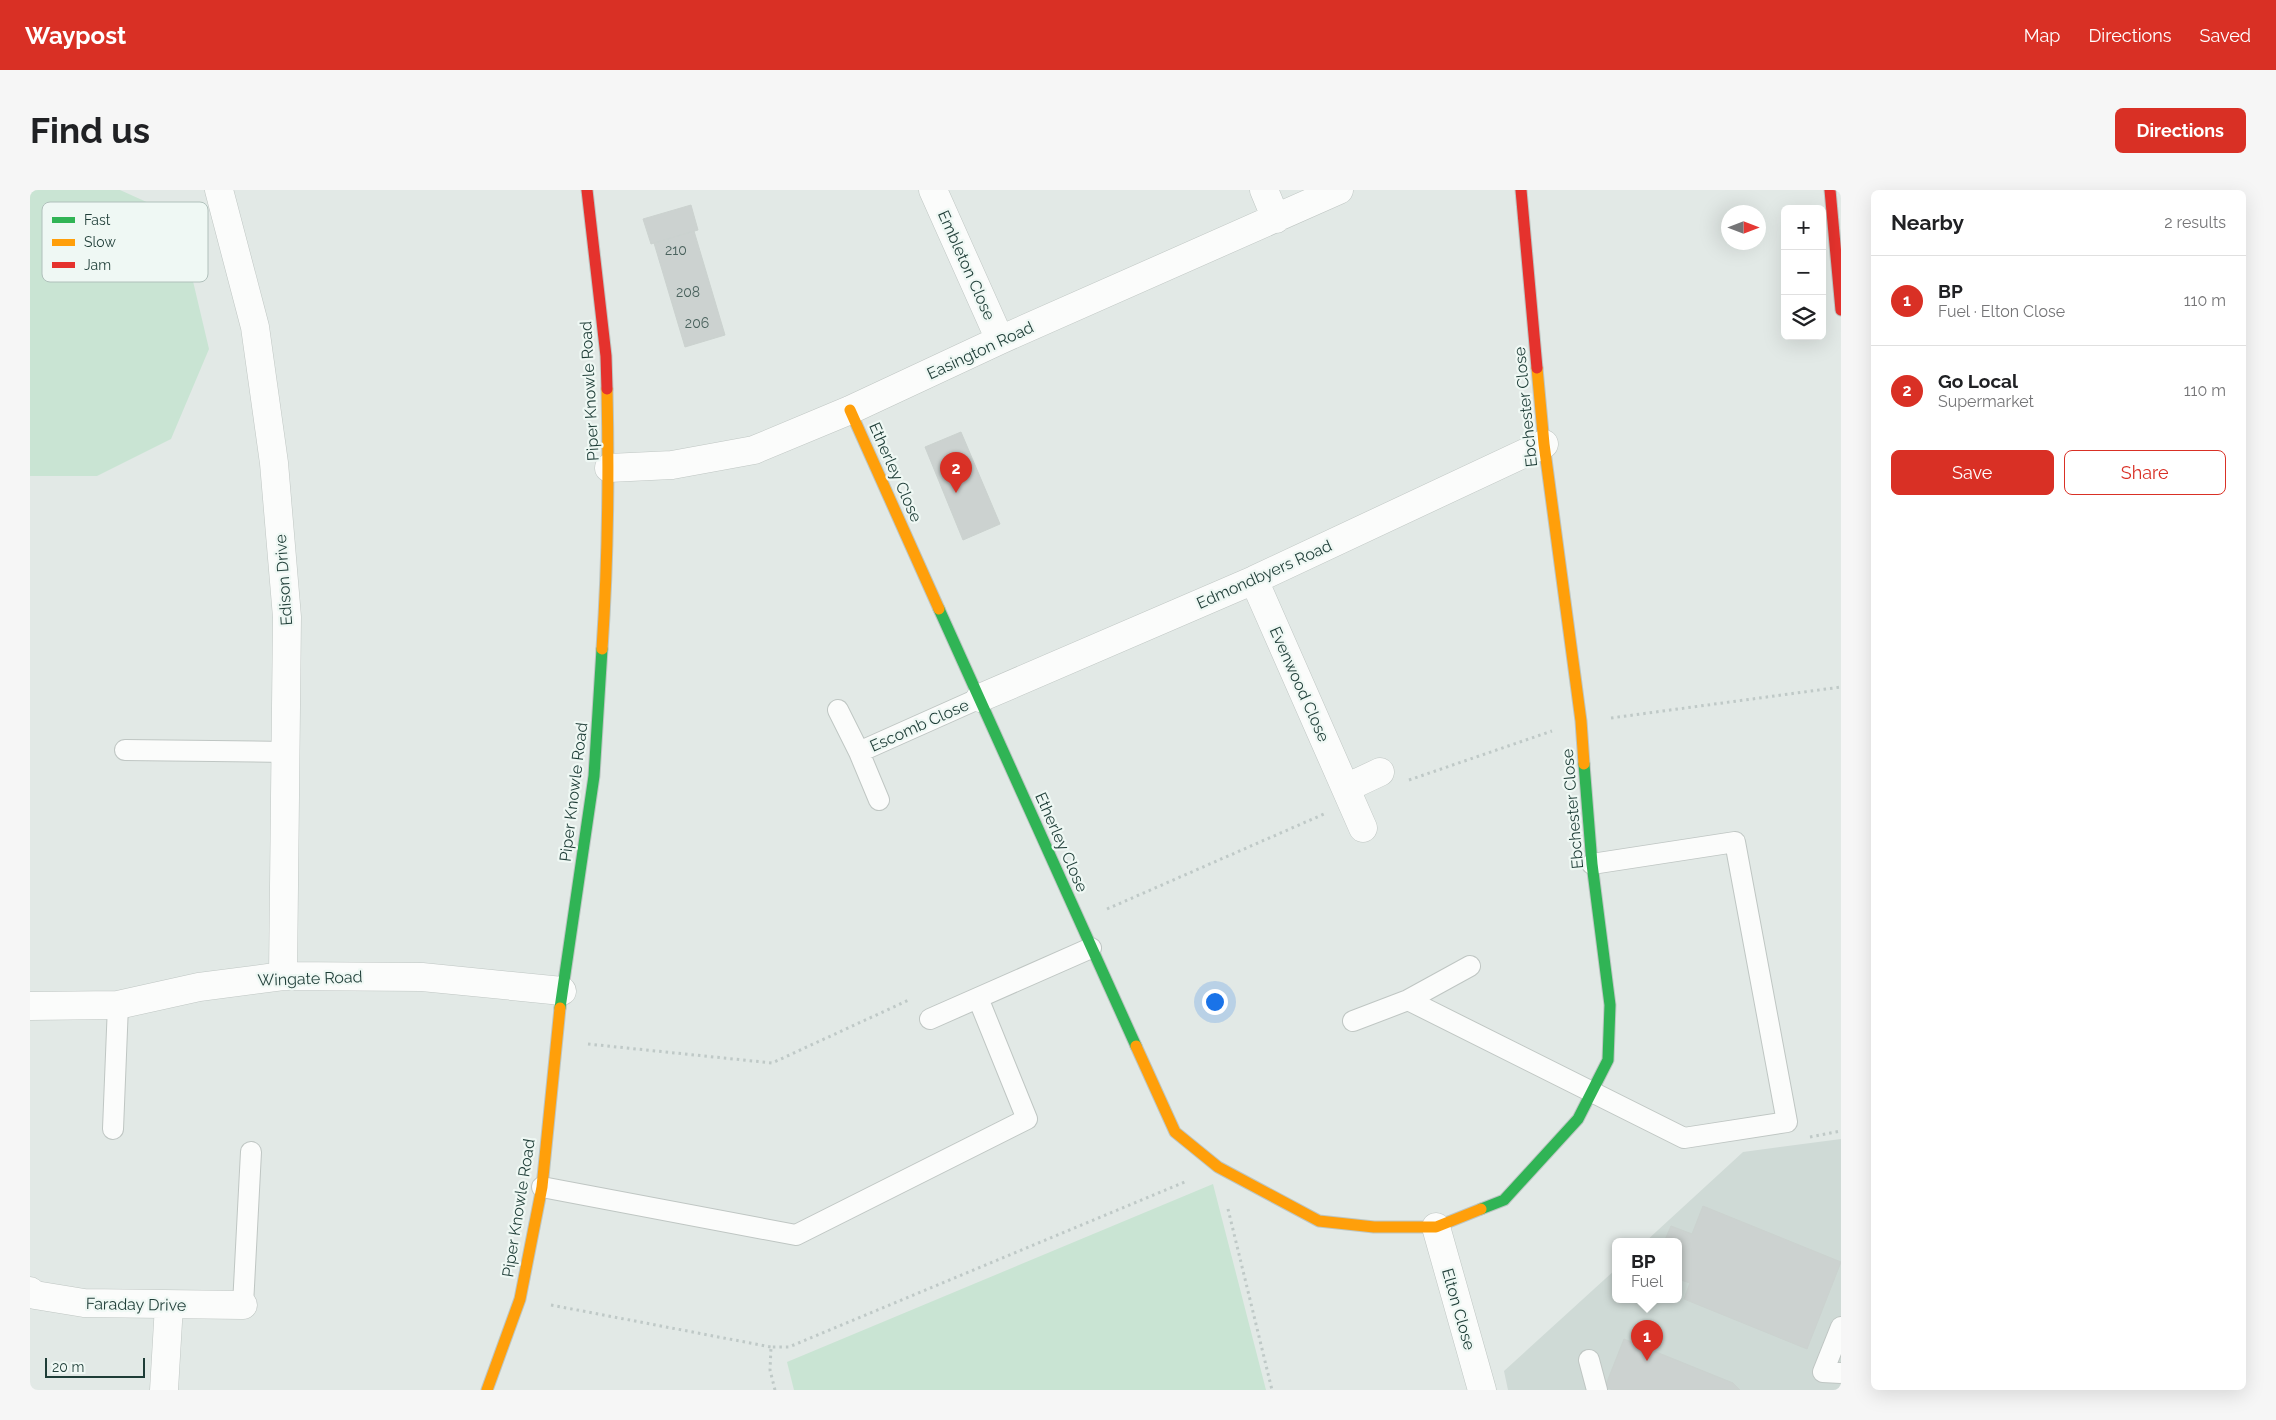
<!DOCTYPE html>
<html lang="en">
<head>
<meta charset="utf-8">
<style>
	:root { --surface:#fff; --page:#f6f6f6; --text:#202124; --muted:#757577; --line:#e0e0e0; --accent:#d93025 }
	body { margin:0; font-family:Raleway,sans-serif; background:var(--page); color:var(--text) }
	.controls { position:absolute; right:15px; top:15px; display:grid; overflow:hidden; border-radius:8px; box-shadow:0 5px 20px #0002 }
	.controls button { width:45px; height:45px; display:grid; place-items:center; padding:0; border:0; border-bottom:1px solid var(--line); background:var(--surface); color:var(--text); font:25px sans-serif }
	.compass { position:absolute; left:1691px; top:15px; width:45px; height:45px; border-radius:50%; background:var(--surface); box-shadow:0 5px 20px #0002; rotate:90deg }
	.scale { position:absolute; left:15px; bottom:12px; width:100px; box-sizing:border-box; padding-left:5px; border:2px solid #1e3d37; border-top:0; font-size:14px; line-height:18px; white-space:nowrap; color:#1e3d37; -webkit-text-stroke:4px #eff8f4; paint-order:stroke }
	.you { position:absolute; left:1184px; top:811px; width:18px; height:18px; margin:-12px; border:4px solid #fff; border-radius:50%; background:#1a73e8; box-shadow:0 0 0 8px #1a73e833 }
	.badge { display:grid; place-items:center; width:32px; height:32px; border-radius:50%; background:var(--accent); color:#fff; font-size:16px; font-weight:700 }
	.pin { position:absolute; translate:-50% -41px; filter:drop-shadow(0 1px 2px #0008) }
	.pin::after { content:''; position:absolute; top:26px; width:18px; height:15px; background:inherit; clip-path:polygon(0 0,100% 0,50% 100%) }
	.popup { position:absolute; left:1582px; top:1048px; width:70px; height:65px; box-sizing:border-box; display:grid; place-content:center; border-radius:8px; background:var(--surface); filter:drop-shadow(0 1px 4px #0005); font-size:16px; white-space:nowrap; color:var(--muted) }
	.popup b { font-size:19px; color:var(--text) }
	.popup::after { content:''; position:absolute; left:50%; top:100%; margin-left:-10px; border:10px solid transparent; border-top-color:var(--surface) }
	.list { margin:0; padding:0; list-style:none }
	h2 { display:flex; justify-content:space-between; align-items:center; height:65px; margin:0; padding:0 20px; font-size:21px }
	h2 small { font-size:16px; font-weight:400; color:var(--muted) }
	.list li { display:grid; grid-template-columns:32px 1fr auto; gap:15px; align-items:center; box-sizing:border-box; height:90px; padding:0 20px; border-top:1px solid var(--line) }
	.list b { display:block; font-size:19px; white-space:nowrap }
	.list p { margin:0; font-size:16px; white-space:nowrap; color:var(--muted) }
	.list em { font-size:16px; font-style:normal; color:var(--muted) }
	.actions { display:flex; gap:10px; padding:15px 20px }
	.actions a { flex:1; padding:11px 0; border:1px solid var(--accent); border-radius:8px; text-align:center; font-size:18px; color:var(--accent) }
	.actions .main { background:var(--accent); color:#fff }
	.icon { flex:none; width:28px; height:28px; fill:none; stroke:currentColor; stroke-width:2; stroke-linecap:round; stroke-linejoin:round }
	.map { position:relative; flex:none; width:1811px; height:1200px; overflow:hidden; border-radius:8px }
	header { display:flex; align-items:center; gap:30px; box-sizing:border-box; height:70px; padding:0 25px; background:var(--accent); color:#fff }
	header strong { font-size:24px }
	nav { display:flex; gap:28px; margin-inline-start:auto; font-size:18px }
	.intro { display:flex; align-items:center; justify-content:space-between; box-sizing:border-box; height:120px; padding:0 30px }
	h1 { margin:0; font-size:35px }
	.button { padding:12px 22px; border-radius:8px; background:var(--accent); color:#fff; font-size:18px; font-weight:700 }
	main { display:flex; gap:30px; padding:0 30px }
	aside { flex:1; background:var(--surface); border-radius:8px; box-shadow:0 5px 20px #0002 }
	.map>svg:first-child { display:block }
	.built { fill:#cfdad6 }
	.green { fill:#c9e4d3 }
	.building { fill:#ccd2d0; stroke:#cbd2cf }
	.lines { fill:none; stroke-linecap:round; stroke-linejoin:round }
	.lane-casing { stroke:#bfc6c3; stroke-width:22 }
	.street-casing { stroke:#bfc6c3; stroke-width:29 }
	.fast-casing { stroke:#bdc6c3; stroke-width:13 }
	.slow-casing { stroke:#bdc6c3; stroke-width:13 }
	.jam-casing { stroke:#bdc6c3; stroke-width:13 }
	.path { stroke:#bfc9c7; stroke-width:3; stroke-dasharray:2.5 4; stroke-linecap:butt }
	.lane { stroke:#fbfcfb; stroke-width:20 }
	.street { stroke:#fbfcfb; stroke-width:28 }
	.fast { stroke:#30b455; stroke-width:11 }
	.slow { stroke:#ff9f0a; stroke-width:11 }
	.jam { stroke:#e5322d; stroke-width:11 }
	.labels { text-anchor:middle; stroke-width:4.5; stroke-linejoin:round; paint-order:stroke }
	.number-label { font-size:14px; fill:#4a625d }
	.street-label { font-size:16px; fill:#1e3d37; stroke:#eff8f4 }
	.key { fill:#eff8f4; stroke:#b0c0bb; stroke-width:1 }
	.key-label { font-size:14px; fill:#1e3d37 }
</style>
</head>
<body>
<header>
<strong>Waypost</strong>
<nav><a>Map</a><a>Directions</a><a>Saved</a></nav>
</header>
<div class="intro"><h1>Find us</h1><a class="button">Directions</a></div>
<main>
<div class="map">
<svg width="1811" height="1200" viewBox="0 0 1811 1200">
	<rect width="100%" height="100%" fill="#e2e9e6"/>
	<path class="built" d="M1811 949V1200H1478L1474 1181 1586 1079V1110H1648V1052H1615L1713 962Z"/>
	<path class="green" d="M0 0H90L121 14 158 70 179 159 141 249 67 286H0Z
		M1183 994 1236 1200H764L757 1172Z"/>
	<path class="building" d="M661 15 668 40 621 54 613 29Z
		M664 41 695 145 655 157 624 53Z
		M931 242 970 334 933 350 895 257Z
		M1673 1016 1811 1072 1777 1159 1654 1109 1660 1093 1648 1089V1052H1634L1641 1036 1662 1044Z
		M1594 1149 1703 1193 1710 1200H1583L1575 1197Z"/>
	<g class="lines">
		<defs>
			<path id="lane" d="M808 520 829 562 849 610
				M95 560 257 562
				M829 562 950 508
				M1378 810 1654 948 1757 932 1705 652 1562 674
				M900 829 1061 758
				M1323 831 1378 810 1440 776
				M83 939 88 815
				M512 997 766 1045 997 929 948 808
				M213 1115 221 962
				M1811 1137 1793 1182 1811 1183
				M1559 1170 1567 1200"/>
			<path id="street" d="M189 0 225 137 244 273 257 427 253 786
				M903 0 970 150
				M1234 0 1246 29
				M579 278 642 275 724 260 820 220 970 150 1309 0
				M1224 390 1333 638
				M950 508 1224 390 1514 254
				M1316 598 1350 582
				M0 816 88 815 169 797 253 786 392 787 532 801
				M1406 1037 1452 1200
				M0 1101 5 1105 54 1113 213 1115
				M134 1200 139 1115"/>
			<path id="fast" d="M909 419 1106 856
				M530 818 564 586 572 459
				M1451 1019 1474 1010 1548 929 1578 870 1580 815 1562 674 1554 574"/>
			<path id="slow" d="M1507 178 1514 254 1551 531 1554 574
				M820 220 909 419
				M572 459C578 372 579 286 577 199
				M1106 856 1145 942 1188 977 1289 1031 1344 1037H1406L1451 1019
				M457 1200 490 1109 512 997 530 818"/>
			<path id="jam" d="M557 0 576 166 577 199
				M1491 0 1507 178
				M1800 0 1811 120"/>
		</defs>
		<use href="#lane" class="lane-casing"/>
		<use href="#street" class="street-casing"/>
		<use href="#fast" class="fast-casing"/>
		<use href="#slow" class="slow-casing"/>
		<use href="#jam" class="jam-casing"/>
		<path class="path" d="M1581 528 1811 497
			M1379 590 1522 541
			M1077 719 1294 624
			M558 854 742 873 881 809
			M1780 947 1811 941
			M1198 1019 1242 1200
			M521 1115 741 1157
			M745 1200 740 1180 741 1157H759L1157 991"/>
		<use href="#lane" class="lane"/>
		<use href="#street" class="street"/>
		<use href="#fast" class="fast"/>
		<use href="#slow" class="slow"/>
		<use href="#jam" class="jam"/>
	</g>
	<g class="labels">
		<g class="number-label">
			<text x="646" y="65">210</text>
			<text x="658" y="107">208</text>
			<text x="667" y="138">206</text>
		</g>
		<g class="street-label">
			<text transform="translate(937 75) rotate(66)" y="6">Embleton Close</text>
			<text transform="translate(950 160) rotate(-25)" y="6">Easington Road</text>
			<text transform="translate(559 201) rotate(-93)" y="6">Piper Knowle Road</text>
			<text transform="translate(1495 217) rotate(-96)" y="6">Ebchester Close</text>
			<text transform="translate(866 282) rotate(66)" y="6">Etherley Close</text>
			<text transform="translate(1234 384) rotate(-24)" y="6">Edmondbyers Road</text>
			<text transform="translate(253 390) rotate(-94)" y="6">Edison Drive</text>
			<text transform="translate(1270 494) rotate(66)" y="6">Evenwood Close</text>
			<text transform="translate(889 535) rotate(-24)" y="6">Escomb Close</text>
			<text transform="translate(543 602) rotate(-83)" y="6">Piper Knowle Road</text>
			<text transform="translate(1542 619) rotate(-95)" y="6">Ebchester Close</text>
			<text transform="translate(1032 652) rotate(66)" y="6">Etherley Close</text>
			<text transform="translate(280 788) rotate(-2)" y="6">Wingate Road</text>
			<text transform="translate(488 1018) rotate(-81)" y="6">Piper Knowle Road</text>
			<text transform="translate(106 1114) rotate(1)" y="6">Faraday Drive</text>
			<text transform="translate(1429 1119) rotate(74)" y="6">Elton Close</text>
		</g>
	</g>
	<rect x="12" y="12" width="166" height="80" rx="8" class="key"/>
	<rect x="22" y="27" width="23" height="6" fill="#30b455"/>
	<rect x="22" y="49" width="23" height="7" fill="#ff9f0a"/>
	<rect x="22" y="72" width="23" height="6" fill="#e5322d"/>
	<g class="key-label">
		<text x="54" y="35">Fast</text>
		<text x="54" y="57">Slow</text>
		<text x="54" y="80">Jam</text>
	</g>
</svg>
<div class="controls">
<button>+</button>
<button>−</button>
<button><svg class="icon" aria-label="layers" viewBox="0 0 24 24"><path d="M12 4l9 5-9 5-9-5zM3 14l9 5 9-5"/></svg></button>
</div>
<svg class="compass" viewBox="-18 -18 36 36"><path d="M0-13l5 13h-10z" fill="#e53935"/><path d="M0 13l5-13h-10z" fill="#757577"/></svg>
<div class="scale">20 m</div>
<div class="you"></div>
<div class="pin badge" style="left:1617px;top:1171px">1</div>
<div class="popup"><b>BP</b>Fuel</div>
<div class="pin badge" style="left:926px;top:303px">2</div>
</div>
<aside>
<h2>Nearby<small>2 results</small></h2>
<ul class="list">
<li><span class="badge">1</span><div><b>BP</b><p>Fuel · Elton Close</p></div><em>110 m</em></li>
<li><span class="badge">2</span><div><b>Go Local</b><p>Supermarket</p></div><em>110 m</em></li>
</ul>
<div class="actions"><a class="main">Save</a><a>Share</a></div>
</aside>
</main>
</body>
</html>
